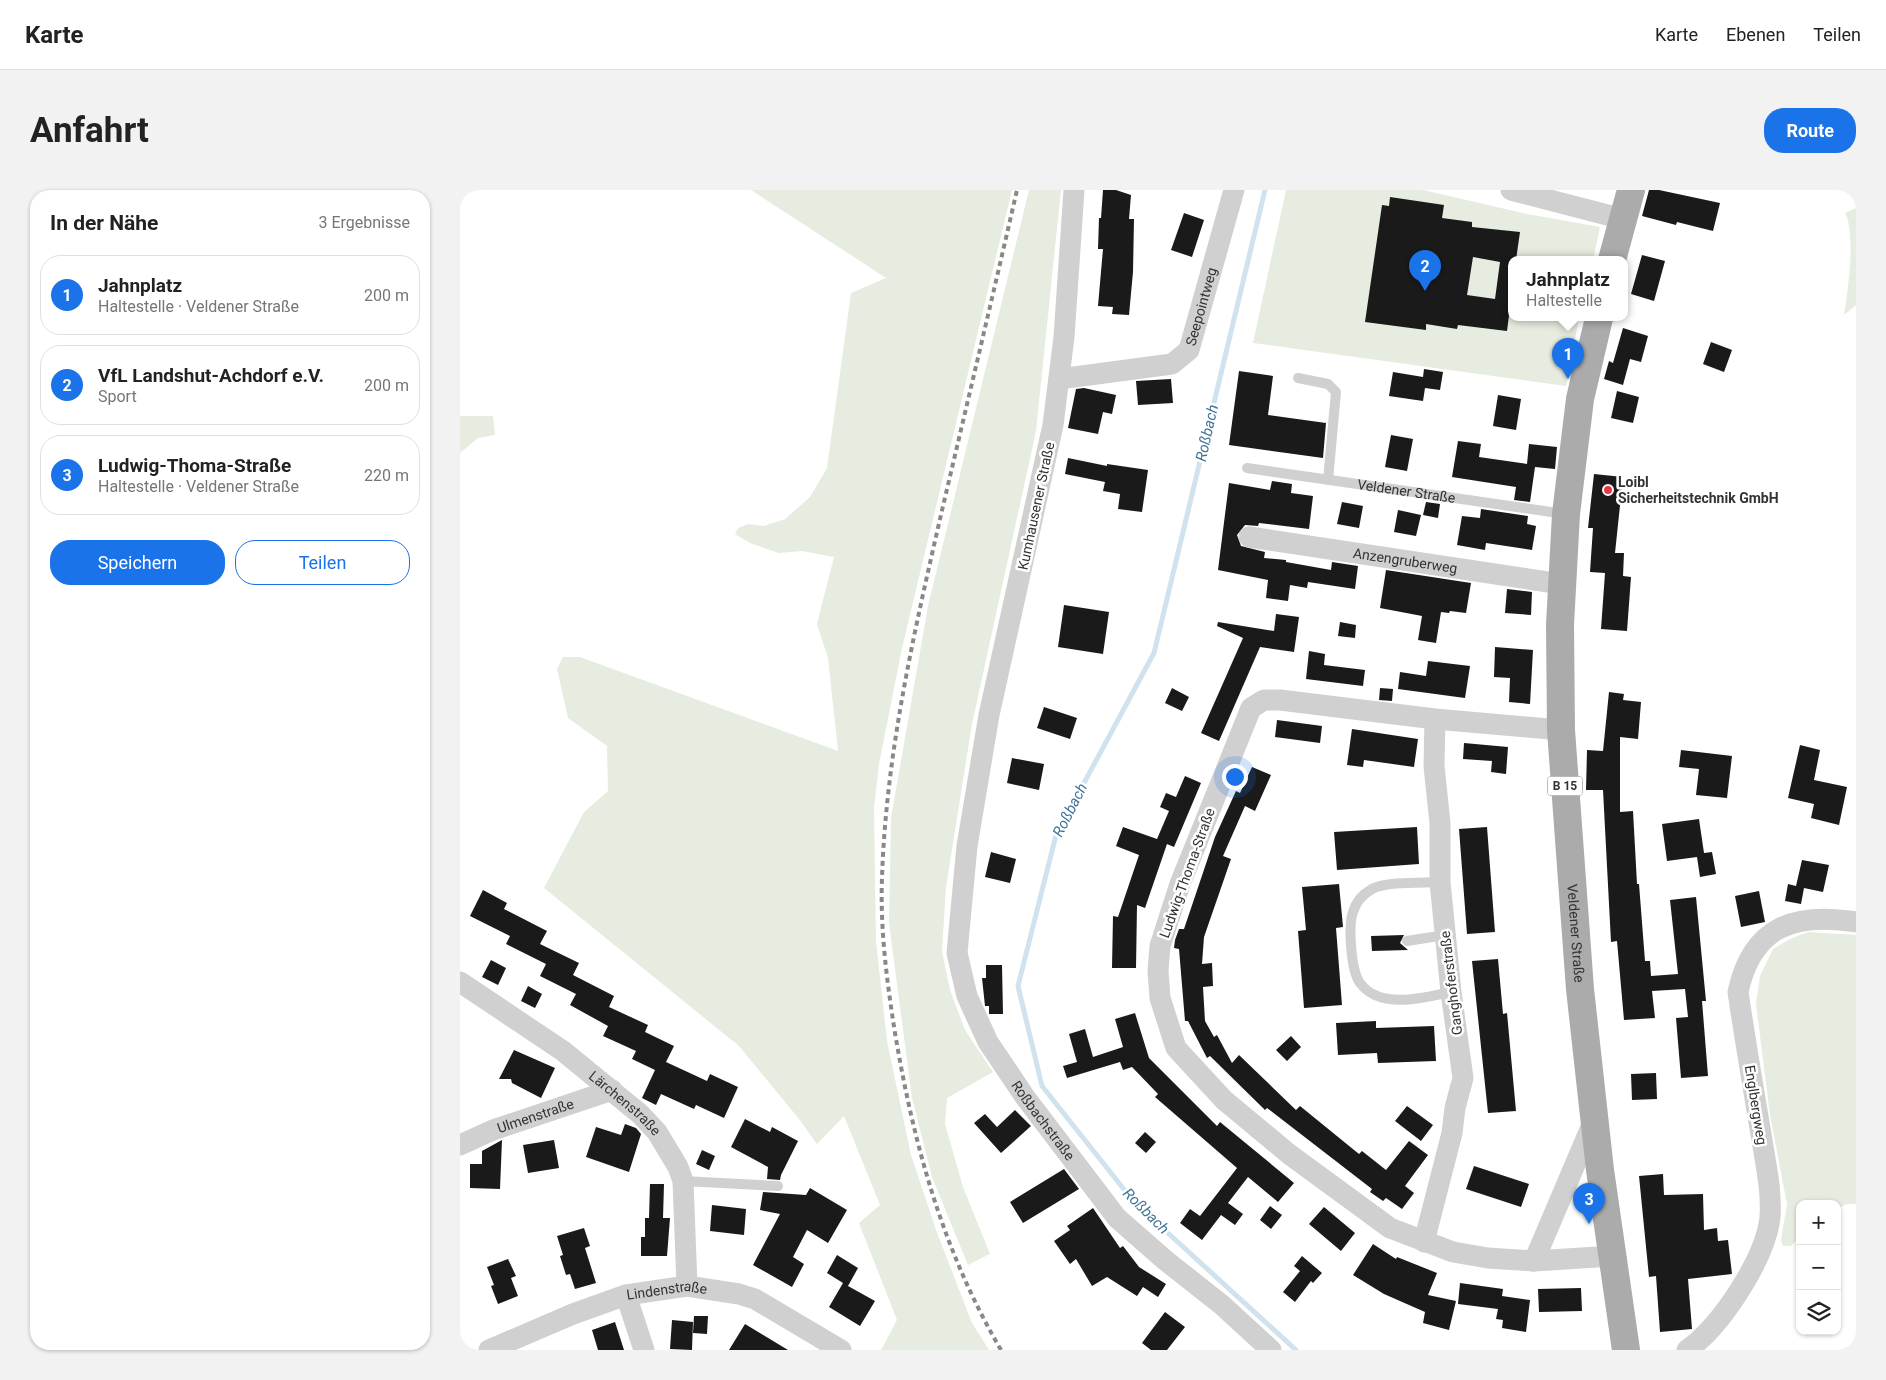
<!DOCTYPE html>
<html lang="de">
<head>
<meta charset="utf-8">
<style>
	:root { --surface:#fff; --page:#f2f2f2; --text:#222; --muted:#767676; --line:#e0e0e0; --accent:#1a73e8 }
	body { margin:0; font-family:Roboto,sans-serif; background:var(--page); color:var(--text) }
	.controls { position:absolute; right:15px; bottom:15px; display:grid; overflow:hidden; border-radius:10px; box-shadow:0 1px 4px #0004 }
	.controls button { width:45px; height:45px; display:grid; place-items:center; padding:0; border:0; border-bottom:1px solid var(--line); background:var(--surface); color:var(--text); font:25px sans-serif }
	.you { position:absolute; left:774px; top:586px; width:18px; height:18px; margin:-12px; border:4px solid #fff; border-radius:50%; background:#1a73e8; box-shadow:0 0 0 8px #1a73e833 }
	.badge { display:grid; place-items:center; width:32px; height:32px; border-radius:50%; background:var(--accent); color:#fff; font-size:16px; font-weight:700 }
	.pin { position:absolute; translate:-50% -41px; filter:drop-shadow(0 1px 2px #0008) }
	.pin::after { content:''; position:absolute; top:26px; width:18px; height:15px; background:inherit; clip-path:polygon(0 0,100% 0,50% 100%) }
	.popup { position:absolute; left:1048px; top:66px; width:120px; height:65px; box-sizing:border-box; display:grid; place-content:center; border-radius:10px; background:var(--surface); filter:drop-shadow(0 1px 4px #0005); font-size:16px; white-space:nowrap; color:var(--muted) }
	.popup b { font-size:19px; color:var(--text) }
	.popup::after { content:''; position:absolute; left:50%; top:100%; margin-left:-10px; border:10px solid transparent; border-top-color:var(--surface) }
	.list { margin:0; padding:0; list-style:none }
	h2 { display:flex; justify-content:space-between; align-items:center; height:65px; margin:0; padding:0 20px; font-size:21px }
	h2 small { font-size:16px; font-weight:400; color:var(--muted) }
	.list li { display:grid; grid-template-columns:32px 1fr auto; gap:15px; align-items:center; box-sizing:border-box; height:80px; margin:0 10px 10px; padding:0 10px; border:1px solid var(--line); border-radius:20px }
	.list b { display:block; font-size:19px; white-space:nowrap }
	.list p { margin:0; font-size:16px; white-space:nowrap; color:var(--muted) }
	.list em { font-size:16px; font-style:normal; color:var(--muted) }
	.actions { display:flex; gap:10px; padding:15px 20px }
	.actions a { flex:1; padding:11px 0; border:1px solid var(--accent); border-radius:20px; text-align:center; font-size:18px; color:var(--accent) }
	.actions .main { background:var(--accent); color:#fff }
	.icon { flex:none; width:28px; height:28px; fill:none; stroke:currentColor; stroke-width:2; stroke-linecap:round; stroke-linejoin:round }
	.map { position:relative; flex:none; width:1396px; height:1160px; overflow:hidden; border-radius:20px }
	header { display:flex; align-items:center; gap:30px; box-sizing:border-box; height:70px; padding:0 25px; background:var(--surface); border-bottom:1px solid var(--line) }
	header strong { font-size:24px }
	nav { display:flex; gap:28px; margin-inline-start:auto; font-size:18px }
	.intro { display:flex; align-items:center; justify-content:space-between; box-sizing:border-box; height:120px; padding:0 30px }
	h1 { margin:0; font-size:35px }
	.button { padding:12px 22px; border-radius:20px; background:var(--accent); color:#fff; font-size:18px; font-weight:700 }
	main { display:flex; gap:30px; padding:0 30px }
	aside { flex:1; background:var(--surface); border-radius:20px; box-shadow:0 1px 4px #0004 }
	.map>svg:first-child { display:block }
	.green { fill:#e6ecdf }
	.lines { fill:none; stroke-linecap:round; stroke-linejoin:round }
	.stream { stroke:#cfe2ee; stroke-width:5 }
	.building { fill:#1a1a1a; fill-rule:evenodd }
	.service { stroke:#d0d0d0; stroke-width:10 }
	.minor { stroke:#d0d0d0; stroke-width:21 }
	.primary { stroke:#ababab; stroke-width:28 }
	.rail { stroke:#888; stroke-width:4; stroke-dasharray:5 4; stroke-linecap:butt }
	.poi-dot { fill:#e63946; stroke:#fff; stroke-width:2 }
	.labels { text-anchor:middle; stroke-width:5; stroke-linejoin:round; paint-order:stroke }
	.shield { fill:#fff; stroke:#707070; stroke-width:1 }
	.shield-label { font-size:12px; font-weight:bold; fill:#333 }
	.street-label { font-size:14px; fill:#333; stroke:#fff }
	.poi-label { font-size:14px; font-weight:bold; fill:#333; stroke:#fff; text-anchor:start }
	.water-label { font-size:15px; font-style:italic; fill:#3f7597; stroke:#fff }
</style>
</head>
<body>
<header>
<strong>Karte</strong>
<nav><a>Karte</a><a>Ebenen</a><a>Teilen</a></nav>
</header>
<div class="intro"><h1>Anfahrt</h1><a class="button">Route</a></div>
<main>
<aside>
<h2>In der Nähe<small>3 Ergebnisse</small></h2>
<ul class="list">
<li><span class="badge">1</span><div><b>Jahnplatz</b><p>Haltestelle · Veldener Straße</p></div><em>200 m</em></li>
<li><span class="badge">2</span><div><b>VfL Landshut-Achdorf e.V.</b><p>Sport</p></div><em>200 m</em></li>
<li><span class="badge">3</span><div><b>Ludwig-Thoma-Straße</b><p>Haltestelle · Veldener Straße</p></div><em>220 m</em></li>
</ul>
<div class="actions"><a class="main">Speichern</a><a>Teilen</a></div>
</aside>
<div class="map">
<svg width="1396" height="1160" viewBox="0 0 1396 1160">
	<rect width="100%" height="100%" fill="#fff"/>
	<path class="green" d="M291 0H552L442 458 419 574 414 618 416 751 427 851 451 965 476 1040 512 1133 529 1160H421L437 1130 399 1033 420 1015 384 926 357 954 339 929 279 856 84 698 124 622 148 601 147 556 108 528 97 479 103 467H120L378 561 368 468 357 434 374 367 342 361 319 363 290 353 275 344 278 338 288 334 304 336 325 329 350 307 367 278 391 103 426 88Z
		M569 0H601L576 241 512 534 486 697 482 761 490 800 505 840 533 882 487 908 485 934 503 997 530 1064 508 1075 472 987 452 908 429 733 431 628 468 416Z
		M826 0H963L1067 24 1140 37 1133 70H1052V128H1119L1106 196 793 153Z
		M1396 18V115L1384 125C1388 102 1396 42 1385 23Z
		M0 226H33L35 245 18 248 0 263Z
		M1348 742 1396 745V1014H1387L1377 1019V1014H1340V1047L1331 1056H1323L1321 1050 1327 1014 1310 925 1296 814 1300 786 1313 759 1330 749Z"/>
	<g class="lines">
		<path class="stream" d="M805 0 694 463 596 645 558 796 582 896 674 1012 836 1160"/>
	</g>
	<path class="building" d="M643 0H656L671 5 669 29H674L673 82 669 125 652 124 653 117 638 116 643 59H638L639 28H641Z
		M1189 0H1199L1260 13 1253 41 1217 32 1216 35 1182 26Z
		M930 7 984 15 982 28 1012 32V37L1060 42 1056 70H1052V102L1047 141 998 135 997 139 966 134V140L905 132 922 15 929 16ZM1013 67 1040 72 1035 109 1007 105Z
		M724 23 744 30 732 67 711 60Z
		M1182 65 1205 71 1194 111 1171 104Z
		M1163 138 1188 146 1181 172 1170 169 1163 195 1144 189 1149 171 1153 173Z
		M1251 152 1272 160 1264 182 1243 174Z
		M964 179 983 182 980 200 965 198 963 211 929 206 933 182 963 187Z
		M779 181 813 186 808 225 866 233 863 268 769 255Z
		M711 189 713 213 678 215 676 191Z
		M624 198 656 205 652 224 643 222 638 244 608 238 616 199Z
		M1157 201 1179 207 1173 233 1151 228Z
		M1038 205 1061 209 1056 240 1033 236Z
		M931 245 953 249 947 281 925 277Z
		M998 251 1021 254 1019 267 1067 274 1069 254 1097 257 1095 279 1075 277 1070 312 1054 310 1056 297 992 287Z
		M608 268 647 276V274L688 280 682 322 658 319 660 304 643 301 645 292 605 284Z
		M1134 284 1163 287 1155 363H1164L1163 386 1171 387 1167 441 1141 439 1145 383 1130 382 1133 338H1128Z
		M812 291 832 294 831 303 853 306 849 339 799 333 798 336 785 335 777 345 781 356 805 362 804 368 826 370V372L871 380 872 372 898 376 895 399 848 392 847 398 830 395 828 411 806 408 808 390 758 380 769 293 810 300Z
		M882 312 903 316 899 338 877 334Z
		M966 312 980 314 978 328 963 325Z
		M1021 319 1068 326 1067 334 1076 336 1072 360 1026 353 1025 360 997 355 1002 326 1020 328Z
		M938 320 961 325 956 346 934 342Z
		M926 380 1011 393 1006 423 990 421 989 423 981 422 976 453 958 450 962 426 920 418Z
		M1047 399 1072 402 1071 425 1045 423Z
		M604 415 649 422 643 464 598 457Z
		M816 424 839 427 834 462 800 457 759 551 741 543 783 448 757 436 758 432 814 441Z
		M880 432 896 435 895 448 878 446Z
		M1035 457 1073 460 1070 514 1049 512 1050 488 1034 487Z
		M849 461 865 464 864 475 905 480 903 496 846 489Z
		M968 471 1010 476 1005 508 938 499 940 482 966 486Z
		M712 498 729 507 722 521 705 513Z
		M920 498 933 499 932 511 919 510Z
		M1149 502 1164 504 1163 510 1181 512 1178 549 1160 547V622L1173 621 1177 694H1179L1185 771H1190L1191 786 1218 784 1210 710 1236 707 1246 811H1242L1248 886 1221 888 1216 828 1228 827 1225 799 1192 801 1195 828 1164 830 1157 751 1151 752 1143 600H1126L1127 560 1143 561Z
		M584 517 617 528 610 549 577 538Z
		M817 530 862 536 860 553 815 547Z
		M892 539 958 549 954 577 904 570 903 577 887 575Z
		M1004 553 1048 557 1046 584 1031 582 1032 571 1003 569Z
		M1340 555 1360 560 1354 590 1387 597 1379 635 1351 628 1354 614 1328 608Z
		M1221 560 1272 566 1267 608 1236 605 1239 579 1219 577Z
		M552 568 584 574 579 600 547 593Z
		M792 577 811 585 795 621 785 616 763 666 771 669 744 747 742 774 752 773 753 796 743 797 745 831 754 847 757 845 772 873 779 865 836 920 840 916 899 964 902 961 926 980 949 951 968 965 945 996 954 1003 942 1019 926 1008 923 1011 910 1002 912 999 807 918 805 920 750 866 747 868 728 831H725L719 759 714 758 715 750 719 739H724L755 647 776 601 780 603Z
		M725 586 741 593 714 657 707 654 685 718 677 715 676 778H652L653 726 658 727 679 665 656 656 663 637 697 649 709 621 700 617 706 603 716 607Z
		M1239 629 1244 663 1252 662 1256 684 1240 687 1237 667 1207 671 1202 634Z
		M957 637 959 674 877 680 874 642Z
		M1027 637 1035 742 1007 744 999 639Z
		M531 662 556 669 550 693 525 687Z
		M1342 670 1369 675 1363 702 1344 698 1341 714 1325 711 1328 694 1336 696Z
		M879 694 883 737 876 738 882 815 844 818 838 741 846 740 842 697Z
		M23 700 47 713 44 719 87 741 80 754 119 773 113 785 154 806 149 817 188 835 185 842 214 856 206 872 247 891 250 884 278 897 264 928 236 915 234 919 201 904 196 915 182 908 195 880 172 869 176 861 143 846 148 836 110 815 116 804 80 786 86 774 46 754 50 746 10 726Z
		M1299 701 1305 732 1281 737 1275 706Z
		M944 745 940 753 948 760 912 761 911 746Z
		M1038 769 1043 824 1047 823 1056 921 1028 923 1012 771Z
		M31 770 46 778 38 795 22 787Z
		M526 775H542L543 824H529V816H525L522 788H526Z
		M68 796 82 804 75 818 61 811Z
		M675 823 689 868 757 936 760 932 834 993 818 1012 788 987 768 1013 783 1024 775 1035 761 1025 742 1050 720 1033 730 1019 740 1026 777 978 695 907 698 904 672 877 663 880 660 872 607 888 603 876 617 872 609 844 625 839 633 867 663 857 655 829Z
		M916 831V838L974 836 976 871 918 873 917 863 878 865 876 833Z
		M831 846 841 857 827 871 816 860Z
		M54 860 95 878 81 908 52 893 51 889H39Z
		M1196 883 1197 909 1172 910 1171 884Z
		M947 916 973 935 961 951 935 931Z
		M555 920 571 936 541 963 514 933 525 924 537 937Z
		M285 929 310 942 312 937 338 951 321 985 320 990 307 989 308 977 271 957Z
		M165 934 176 938 181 944 169 982 126 967 136 937 161 945Z
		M685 942 696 952 686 963 675 953Z
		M42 950 40 999 10 998V974H22V961Z
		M94 950 99 978 68 983 63 955Z
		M242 960 255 966 249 980 236 974Z
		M1014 976 1069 994 1061 1017 1006 999Z
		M604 979 619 999 563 1033 550 1012Z
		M1203 984 1204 1005 1243 1004 1244 1040 1257 1038 1258 1051 1268 1050 1272 1084 1228 1089 1232 1139 1200 1142 1196 1086 1189 1087 1179 986Z
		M190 994H204L203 1028H210L207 1066H181V1047H185V1028H189Z
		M350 998 387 1020 368 1053 347 1040 333 1067 344 1074 332 1097 293 1075 320 1024 300 1020 303 1002 346 1005Z
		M252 1015 286 1019 284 1045 250 1041Z
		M810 1016 822 1025 811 1039 800 1030Z
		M864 1017 895 1043 881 1061 849 1034Z
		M633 1018 660 1058 663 1056 679 1077 706 1094 698 1107 683 1097 677 1106 647 1087 632 1096 616 1069 610 1074 594 1051 610 1040 607 1036Z
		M124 1038 130 1056 125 1058 136 1093 115 1099 110 1084 106 1085 100 1066 103 1065 97 1046Z
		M913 1054 936 1069 937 1067 977 1083 968 1105 996 1111 989 1140 963 1133 965 1122 924 1104 893 1085Z
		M377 1065 398 1078 388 1096 415 1111 400 1136 369 1117 383 1093 367 1083Z
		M842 1066 862 1083 853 1093 851 1091 835 1112 823 1102 840 1081 834 1076Z
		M48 1069 56 1086 51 1088 58 1106 38 1114 31 1096 34 1095 27 1077Z
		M1000 1093 1043 1099 1042 1106 1070 1110 1066 1142 1042 1138 1043 1130 1036 1129 1038 1119 998 1114Z
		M1121 1098 1122 1121 1079 1122 1078 1099Z
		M705 1122 725 1137 707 1160H691L682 1153Z
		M234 1126H248L247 1144 233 1143Z
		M212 1130 233 1132 232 1160 210 1159Z
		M155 1132 164 1160H138L132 1140Z
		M285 1134 328 1160H269Z"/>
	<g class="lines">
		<g class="service">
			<path d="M838 188 868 194 876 202 868 290"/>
			<path id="s1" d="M787 278 1105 324"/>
			<path d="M980 692C963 693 927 691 912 699 903 704 896 712 893 722 888 736 891 781 900 793 904 798 910 803 915 805 936 815 969 807 991 802"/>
			<path d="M947 751 985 745"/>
			<path d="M223 991 318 996"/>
		</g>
		<g class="minor">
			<path id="s2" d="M614 0 604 147 593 235 529 525 507 656 497 763 507 806 528 852 565 907 657 1028 705 1070 762 1115 811 1160"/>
			<path d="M1051 0 1163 29"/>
			<path id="s3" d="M599 189 712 174 729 160 774 0"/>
			<path id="s4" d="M789 347 1101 394"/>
			<path d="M1101 540 975 529 820 510H804L791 518 720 694 700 756 698 781 700 808 716 858 764 910 829 964 930 1038 993 1062 1028 1068 1074 1071 1153 1066"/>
			<path id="s5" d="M0 792 103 861 180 924 197 942 218 977 223 991 227 1096"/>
			<path id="s6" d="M0 955 33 940 152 900"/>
			<path d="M964 1052 992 943 995 918 1003 888 991 802 980 692V633L974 576 975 529"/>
			<path d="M1074 1071 1134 930"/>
			<path d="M166 1105 184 1160"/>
			<path id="s7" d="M29 1160 113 1124 166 1105 227 1096 279 1104 295 1109 381 1160"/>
			<path d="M1227 1160C1260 1138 1306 1068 1310 1027 1312 1000 1305 971 1301 944 1293 897 1285 849 1278 802 1292 736 1335 722 1396 732"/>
		</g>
		<g class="primary">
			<path d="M1152 70 1171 0"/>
			<path id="s8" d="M1139 128 1120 209 1106 324 1100 435 1101 540 1120 799 1140 980 1166 1160"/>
		</g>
		<path class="rail" d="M541 1160C483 1061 454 956 435 843 427 793 420 739 422 688 426 562 455 438 483 316 508 210 533 105 557 0"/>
	</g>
	<circle class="poi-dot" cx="1148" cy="300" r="5"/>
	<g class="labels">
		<rect class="shield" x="1087.5" y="586.5" width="35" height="19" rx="4"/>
		<g class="shield-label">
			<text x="1105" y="600">B 15</text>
		</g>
		<g class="street-label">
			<text dy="5" stroke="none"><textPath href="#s3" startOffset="181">Seepointweg</textPath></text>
			<text dy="5" stroke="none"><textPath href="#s1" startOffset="161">Veldener Straße</textPath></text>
			<text transform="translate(576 316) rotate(-78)" y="5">Kumhausener Straße</text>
			<text dy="5" stroke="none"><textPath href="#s4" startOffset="158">Anzengruberweg</textPath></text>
			<text transform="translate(727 683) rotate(-70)" y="5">Ludwig-Thoma-Straße</text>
			<text dy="5" stroke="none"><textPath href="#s8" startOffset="619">Veldener Straße</textPath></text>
			<text transform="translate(991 793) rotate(-97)" y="5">Ganghoferstraße</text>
			<text dy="5" stroke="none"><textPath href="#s5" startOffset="205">Lärchenstraße</textPath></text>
			<text transform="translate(1296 915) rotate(81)" y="5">Englbergweg</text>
			<text dy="5" stroke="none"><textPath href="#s6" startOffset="81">Ulmenstraße</textPath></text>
			<text dy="5" stroke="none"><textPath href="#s2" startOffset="964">Roßbachstraße</textPath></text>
			<text dy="5" stroke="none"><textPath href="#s7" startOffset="189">Lindenstraße</textPath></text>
		</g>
		<g class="poi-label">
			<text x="1158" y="297">Loibl<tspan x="1158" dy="16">Sicherheitstechnik GmbH</tspan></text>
		</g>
		<g class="water-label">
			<text transform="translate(747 243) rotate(-77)" y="5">Roßbach</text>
			<text transform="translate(610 620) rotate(-63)" y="5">Roßbach</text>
			<text transform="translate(686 1021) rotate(45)" y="5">Roßbach</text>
		</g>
	</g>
</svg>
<div class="controls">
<button>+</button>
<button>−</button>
<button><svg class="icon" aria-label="layers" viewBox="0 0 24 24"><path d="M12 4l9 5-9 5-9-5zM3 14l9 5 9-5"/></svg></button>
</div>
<div class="you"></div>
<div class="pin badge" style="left:1108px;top:189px">1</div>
<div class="popup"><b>Jahnplatz</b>Haltestelle</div>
<div class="pin badge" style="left:965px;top:101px">2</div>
<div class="pin badge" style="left:1129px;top:1034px">3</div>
</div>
</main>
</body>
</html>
